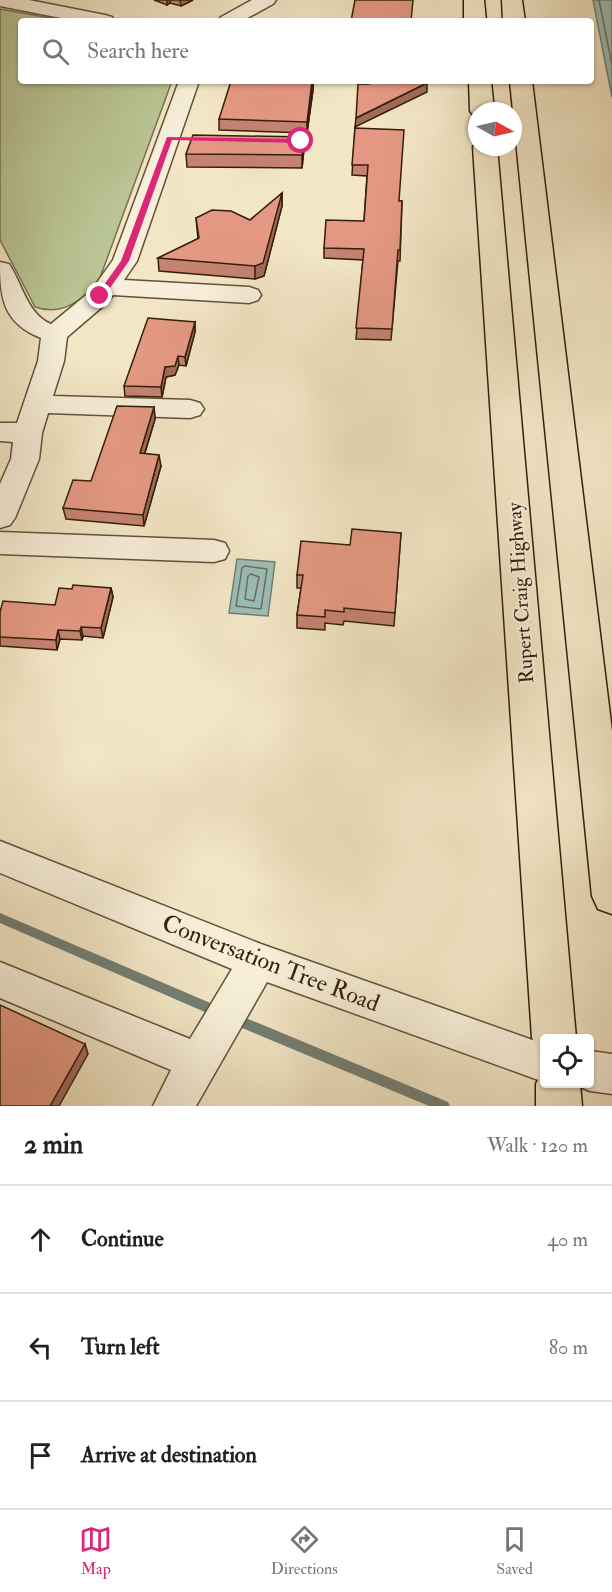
<!DOCTYPE html>
<html lang="en">
<head>
<meta charset="utf-8">
<style>
	:root { --surface:#fff; --page:#f6f6f6; --text:#222; --muted:#767676; --line:#e0e0e0; --accent:#db2777 }
	body { margin:0; font-family:"IM FELL Double Pica",serif; background:var(--page); color:var(--text) }
	.controls { position:absolute; right:18px; bottom:18px; display:grid; overflow:hidden; border-radius:6px; box-shadow:0 2px 4px #0004 }
	.controls button { width:54px; height:54px; display:grid; place-items:center; padding:0; border:0; border-bottom:2px solid var(--line); background:var(--surface); color:var(--text); font:30px sans-serif }
	.compass { position:absolute; left:468px; top:102px; width:54px; height:54px; border-radius:50%; background:var(--surface); box-shadow:0 2px 4px #0004; rotate:98deg }
	.stop { position:absolute; width:18px; height:18px; margin:-14px; border:4px solid #db2777; border-radius:50%; background:#fff }
	.stop.end { background:#db2777; border-color:#fff; box-shadow:0 2px 6px #0008 }
	.list { margin:0; padding:0; list-style:none }
	h2 { display:flex; justify-content:space-between; align-items:center; height:78px; margin:0; padding:0 24px; font-size:26px }
	h2 small { font-size:20px; font-weight:400; color:var(--muted) }
	.list li { display:grid; grid-template-columns:39px 1fr auto; gap:18px; align-items:center; box-sizing:border-box; height:108px; padding:0 24px; border-top:2px solid var(--line) }
	.list b { display:block; font-size:22px; white-space:nowrap }
	.list em { font-size:20px; font-style:normal; color:var(--muted) }
	.icon { flex:none; width:33px; height:33px; fill:none; stroke:currentColor; stroke-width:2; stroke-linecap:round; stroke-linejoin:round }
	.map { position:relative; flex:none; width:612px; height:1106px; overflow:hidden }
	.search { position:absolute; background:var(--surface); box-shadow:0 2px 4px #0004; left:18px; right:18px; top:18px; height:66px; display:flex; align-items:center; gap:15px; box-sizing:border-box; padding:0 21px; border-radius:6px; color:var(--muted); font-size:22px }
	.sheet { height:402px; background:var(--surface) }
	nav { display:flex; justify-content:space-around; align-items:center; box-sizing:border-box; height:84px; border-top:2px solid var(--line); background:var(--surface); font-size:16px; color:var(--muted) }
	nav a { display:grid; justify-items:center; gap:3px }
	nav .on { color:var(--accent) }
	.map>svg:first-child { display:block }
	.green { fill:#bac595; stroke:#787250; stroke-width:1.5 }
	.water { fill:#9bbfb8; stroke:#727f73; stroke-width:1.5 }
	.lines { fill:none; stroke-linecap:round; stroke-linejoin:round }
	.shore { stroke:#686e62; stroke-width:1.5 }
	.stream { fill:#727f73; fill-rule:evenodd }
	.minor-casing { stroke:#64503a; stroke-width:3 }
	.major-casing { stroke:#351e0b; stroke-width:3 }
	.minor { fill:#f7efd9; fill-rule:evenodd }
	.major { fill:#f2e6c5; fill-rule:evenodd }
	.wall { fill:#c48371; stroke:#351e0b; stroke-width:1.5 }
	.shaded-wall { fill:#a06a5c; stroke:#351e0b; stroke-width:1.5 }
	.building { fill:#e49883; stroke:#351e0b; stroke-width:1.5 }
	.route { fill:#db2777 }
	.labels { text-anchor:middle; stroke-width:4.5; stroke-linejoin:round; paint-order:stroke }
	.street-label { font-size:20px; fill:#351e0b; stroke:#f7efd9 }
	.near-street-label { font-size:24px; fill:#351e0b; stroke:#f7efd9 }
</style>
</head>
<body>
<div class="map">
<svg width="612" height="1106" viewBox="0 0 612 1106">
	<rect width="100%" height="100%" fill="#f2e6c5"/>
	<filter id="stains"><feTurbulence type="fractalNoise" baseFrequency=".00333" numOctaves="4"/><feColorMatrix values="0 0 0 0 .2 0 0 0 0 .09 0 0 0 0 .02 0 0 0 .5 -.17"/></filter>
	<radialGradient id="worn" r=".72"><stop offset=".6" stop-color="#630" stop-opacity="0"/><stop offset="1" stop-color="#630" stop-opacity=".3"/></radialGradient>
	<path class="green" d="M0 9 67 21H21V81H172L97 286C78 302 61 316 35 307L0 240Z"/>
	<path class="water" d="M593 0H612V97Z
		M237 559 275 562 268 616 229 613Z"/>
	<g class="lines">
		<path class="shore" d="M599 0 612 65
			M245 566 267 569 261 609 236 606 242 568Z
			M251 574 259 577 254 601 245 599 248 576Z"/>
		<path class="stream" d="M0 913 222 1008 224 1012 222 1016 218 1018 214 1016 0 923Z
			M234 1013 448 1102 450 1106H429L230 1023 228 1019 230 1015Z"/>
		<defs>
			<path id="minor" d="M0 0H29L105 15 112 17 115 21H76L0 6Z
				M252 0H276L273 4 242 21H218L221 17Z
				M179 81H199L137 261 124 280 249 287 258 290 261 295 258 300 249 303 113 295 109 301 67 337 64 361 53 396 190 400 200 403 204 409 200 415 190 418 48 413 42 433 39 459 15 518 10 525 0 528V484L11 459 13 442 0 441V423H17L38 361 41 338C3 323 0 298 0 262L9 264C22 283 27 314 51 324L91 291 113 260Z
				M0 532 214 540 225 543 229 551 225 559 214 562 0 554Z
				M0 841 261 944 544 1044V1082L267 982 196 1106H153L171 1070 0 998V962L190 1039 232 969 0 873Z
				M590 1051 612 1054V1094L590 1091 576 1085 590 1084Z"/>
			<path id="major" d="M464 0H484L486 21H464Z
				M502 0H522L525 21H503Z
				M469 81H491L494 111H477V117L474 116 470 111Z
				M510 81H532L612 731V914L598 909 592 896Z
				M477 142V147H497L576 1038H544V1055L539 1053 532 1038 473 147Z
				M544 1067V1084H580L582 1106H536V1084Z"/>
		</defs>
		<use href="#minor" class="minor-casing"/>
		<use href="#major" class="major-casing"/>
		<use href="#minor" class="minor"/>
		<use href="#major" class="major"/>
	</g>
	<path class="wall" d="M154 0H193L181 6 170 3 167 5Z
		M313 81V90L307 133 219 130V119Z
		M355 128 399 201H402L400 261H398L391 340 356 339 363 260 324 258V248L364 221 367 176 352 175Z
		M304 137V149L302 168 187 167 186 154Z
		M282 193V206L264 276 255 279 159 271 158 258 198 239 196 218 250 220Z
		M195 322V332L186 366 179 365 175 375 166 377 162 397 125 396 124 386Z
		M154 407 155 419 145 453 161 466 144 526 66 519 63 508 91 481Z
		M401 533 394 626 344 621 343 625 325 623V630L297 628V615L301 588H297V575L350 545Z
		M111 588 113 597 103 638 83 636 82 640 60 639 57 650 0 646V612L55 605Z"/>
	<path class="shaded-wall" d="M167 0H170V3L167 5Z
		M180 0H193L181 6Z
		M313 81V90L307 133V122Z
		M427 83V92L355 127 356 118Z
		M304 137V149L302 168V155Z
		M282 193V206L264 276 255 279V266Z
		M195 322V332L186 366 185 357Z
		M178 356 179 365 175 375 166 377 162 397 161 387 165 367Z
		M154 407 155 419 141 465 140 453Z
		M159 455 161 466 144 526 143 515Z
		M111 588 113 597 103 638 101 628Z
		M81 627 83 636 82 640 80 631Z
		M58 630 60 639 57 650 56 640Z
		M85 1044 88 1054 59 1106H50Z"/>
	<path class="building" d="M355 0H413L411 21H351Z
		M231 81H312L307 122 219 119Z
		M369 81H422L427 83 356 118 358 84H369Z
		M355 128 404 130 399 201H402L400 250H398L392 329 356 328 364 249 324 248 326 220 364 221 368 165H352Z
		M193 135 304 137 302 155 186 154Z
		M282 193 263 263 255 266 158 258 199 238 196 218 212 210 231 211 250 220Z
		M148 318 195 322 185 357 178 356 175 366 165 367 161 387 124 386Z
		M117 406 154 407 140 453 159 455 143 515 63 508 73 480 91 481Z
		M352 529 401 533 395 613 344 608V612L325 610V617L297 615 303 575H297L301 541 350 545Z
		M73 585 111 588 101 628 81 627 80 631 58 630 56 640 0 637V612L3 601 55 605 59 588 72 589Z
		M0 1005 85 1044 50 1106H0Z"/>
	<path class="route" d="M167 137 301 139 305 141 301 143 172 140 129 261 103 298H97L96 296 121 261Z"/>
	<g class="labels">
		<g class="street-label">
			<text transform="translate(520 593) rotate(-94)" y="7">Rupert Craig Highway</text>
		</g>
		<g class="near-street-label">
			<text transform="translate(271 963) rotate(21)" y="8">Conversation Tree Road</text>
		</g>
	</g>
	<rect width="100%" height="100%" filter="url(#stains)"/>
	<rect width="100%" height="100%" fill="url(#worn)"/>
</svg>
<div class="controls">
<button><svg class="icon" aria-label="locate" viewBox="0 0 24 24"><circle cx="12" cy="12" r="6"/><path d="M12 2v4M12 18v4M2 12h4M18 12h4"/></svg></button>
</div>
<svg class="compass" viewBox="-18 -18 36 36"><path d="M0-13l5 13h-10z" fill="#e53935"/><path d="M0 13l5-13h-10z" fill="#767676"/></svg>
<div class="stop" style="left:301px;top:141px"></div>
<div class="stop end" style="left:100px;top:296px"></div>
<div class="search"><svg class="icon" aria-label="search" viewBox="0 0 24 24"><circle cx="10" cy="10" r="6"/><path d="M15 15l6 6"/></svg>Search here</div>
</div>
<section class="sheet">
<h2>2 min<small>Walk · 120 m</small></h2>
<ul class="list">
<li><svg class="icon" aria-label="ahead" viewBox="0 0 24 24"><path d="M12 20V5M6 11l6-6 6 6"/></svg><div><b>Continue</b></div><em>40 m</em></li>
<li><svg class="icon" aria-label="left" viewBox="0 0 24 24"><path d="M17 20v-9H6M10 6l-5 5 5 5"/></svg><div><b>Turn left</b></div><em>80 m</em></li>
<li><svg class="icon" aria-label="arrive" viewBox="0 0 24 24"><path d="M6 21V4h12l-3 4 3 4H6"/></svg><div><b>Arrive at destination</b></div></li>
</ul>
</section>
<nav>
<a class="on"><svg class="icon" aria-label="map" viewBox="0 0 24 24"><path d="M3 6l6-2 6 2 6-2v14l-6 2-6-2-6 2zM9 4v14M15 6v14"/></svg>Map</a>
<a><svg class="icon" aria-label="directions" viewBox="0 0 24 24"><path d="M12 3l9 9-9 9-9-9zM9 14v-3h6M13 9l2 2-2 2"/></svg>Directions</a>
<a><svg class="icon" aria-label="saved" viewBox="0 0 24 24"><path d="M7 4h10v16l-5-4-5 4z"/></svg>Saved</a>
</nav>
</body>
</html>
